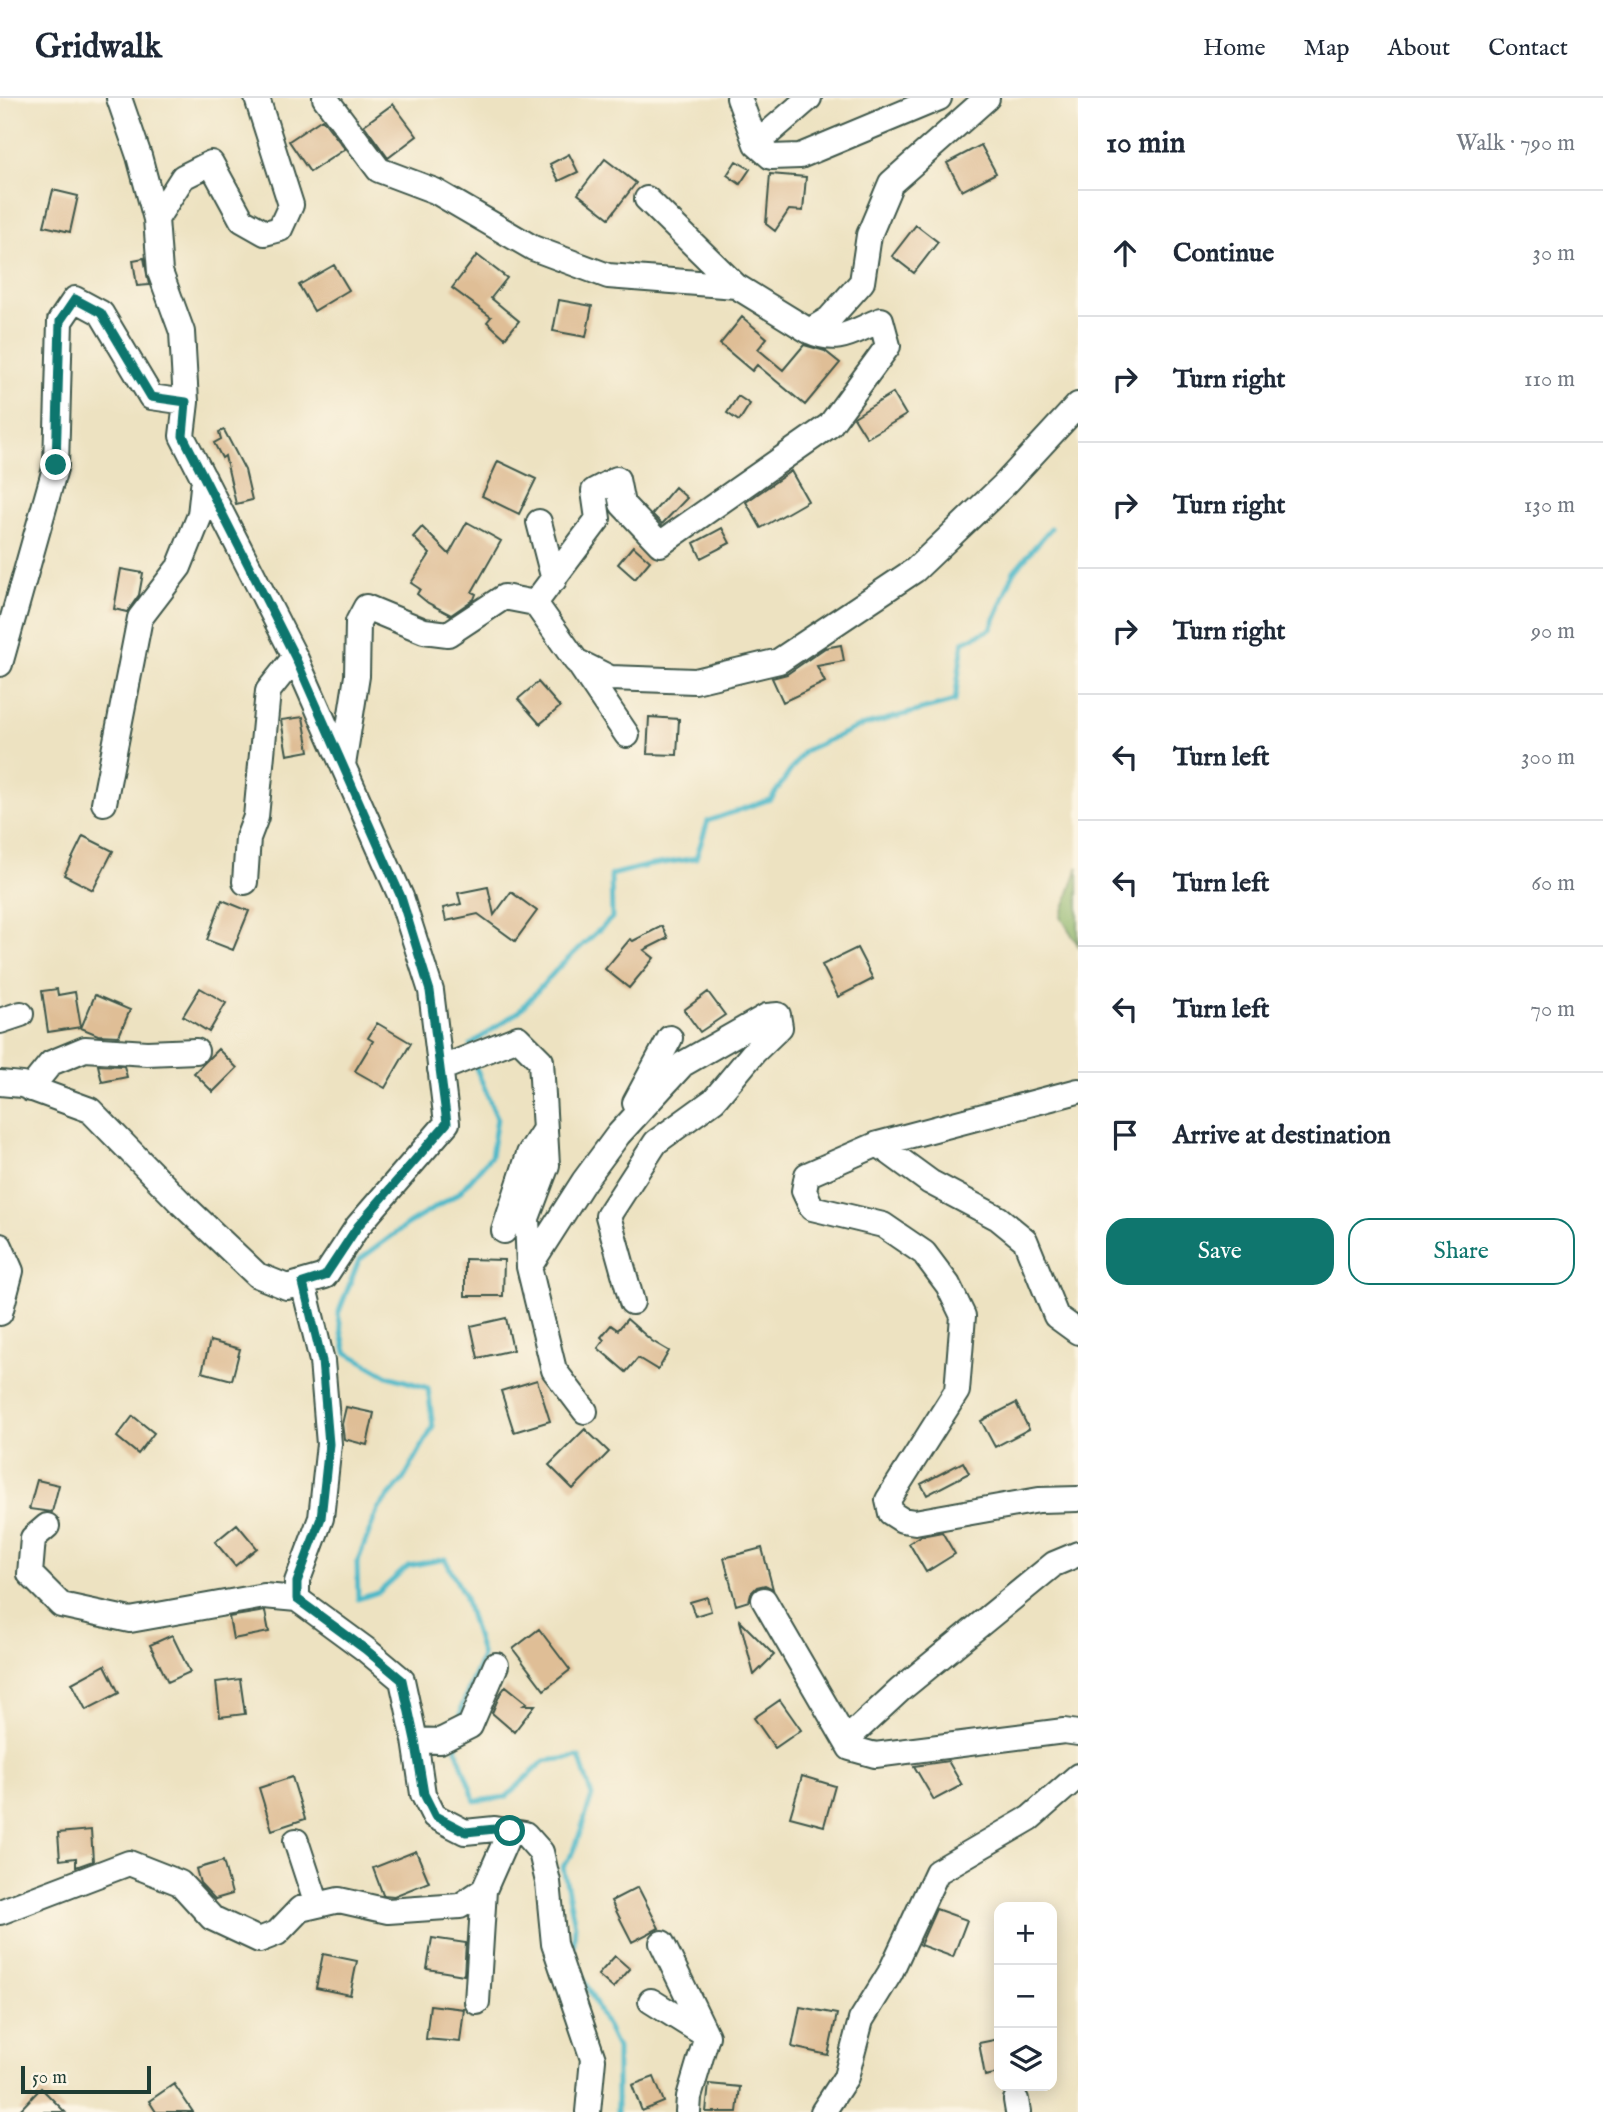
<!DOCTYPE html>
<html lang="en">
<head>
<meta charset="utf-8">
<style>
	:root { --surface:#fff; --page:#f2f2f3; --text:#1f2937; --muted:#747a83; --line:#e0e1e3; --accent:#0f766e }
	body { margin:0; font-family:"IM FELL English",serif; background:var(--page); color:var(--text) }
	.controls { position:absolute; right:21px; bottom:21px; display:grid; overflow:hidden; border-radius:14px; box-shadow:0 4px 18px #0003 }
	.controls button { width:63px; height:63px; display:grid; place-items:center; padding:0; border:0; border-bottom:2px solid var(--line); background:var(--surface); color:var(--text); font:35px sans-serif }
	.scale { position:absolute; left:21px; bottom:18px; width:130px; box-sizing:border-box; padding-left:7px; border:4px solid #1f3d34; border-top:0; font-size:19px; line-height:24px; white-space:nowrap; color:#1f3d34; -webkit-text-stroke:5px #fcf5e5; paint-order:stroke }
	.stop { position:absolute; width:21px; height:21px; margin:-16px; border:5px solid #0f766e; border-radius:50%; background:#fff }
	.stop.end { background:#0f766e; border-color:#fff; box-shadow:0 2px 7px #0008 }
	.list { margin:0; padding:0; list-style:none }
	h2 { display:flex; justify-content:space-between; align-items:center; height:91px; margin:0; padding:0 28px; font-size:30px }
	h2 small { font-size:23px; font-weight:400; color:var(--muted) }
	.list li { display:grid; grid-template-columns:46px 1fr auto; gap:21px; align-items:center; box-sizing:border-box; height:126px; padding:0 28px; border-top:2px solid var(--line) }
	.list b { display:block; font-size:26px; white-space:nowrap }
	.list em { font-size:23px; font-style:normal; color:var(--muted) }
	.actions { display:flex; gap:14px; padding:21px 28px }
	.actions a { flex:1; padding:16px 0; border:2px solid var(--accent); border-radius:21px; text-align:center; font-size:24px; color:var(--accent) }
	.actions .main { background:var(--accent); color:#fff }
	.icon { flex:none; width:38px; height:38px; fill:none; stroke:currentColor; stroke-width:2; stroke-linecap:round; stroke-linejoin:round }
	.map { position:relative; flex:none; width:1078px; height:2014px; overflow:hidden }
	header { display:flex; align-items:center; gap:42px; box-sizing:border-box; height:98px; padding:0 35px; background:var(--surface); border-bottom:2px solid var(--line) }
	header strong { font-size:33px }
	nav { display:flex; gap:38px; margin-inline-start:auto; font-size:24px }
	main { display:flex }
	aside { flex:1; background:var(--surface) }
	.map>svg:first-child { display:block }
	.forest { fill:#8eb56a; stroke:#56794f; stroke-width:2 }
	.lines { fill:none; stroke-linecap:round; stroke-linejoin:round }
	.stream { stroke:#4cb8c8; stroke-width:5 }
	.building { fill:#dfbe96 }
	.minor-casing { stroke:#3e5649; stroke-width:28 }
	.minor { stroke:#fff; stroke-width:24 }
	.route { stroke:#0f766e; stroke-width:9 }
</style>
</head>
<body>
<header>
<strong>Gridwalk</strong>
<nav><a>Home</a><a>Map</a><a>About</a><a>Contact</a></nav>
</header>
<main>
<div class="map">
<svg width="1078" height="2014" viewBox="0 0 1078 2014">
	<rect width="100%" height="100%" fill="#fcf5e5"/>
	<filter id="ink" filterUnits="userSpaceOnUse"><feTurbulence type="fractalNoise" baseFrequency=".0143" numOctaves="2"/><feDisplacementMap in="SourceGraphic" scale="14" xChannelSelector="R" yChannelSelector="G"/><feConvolveMatrix kernelMatrix="1 2 1 2 8 2 1 2 1" color-interpolation-filters="sRGB"/></filter>
	<filter id="wash" filterUnits="userSpaceOnUse"><feTurbulence type="fractalNoise" baseFrequency=".00686" numOctaves="4" result="noise"/><feDisplacementMap in="SourceGraphic" scale="28" xChannelSelector="R" yChannelSelector="G"/><feGaussianBlur stdDeviation="1.57" result="paint"/><feColorMatrix in="noise" values="0 0 0 0 0 0 0 0 0 0 0 0 0 0 0 0 0 1.4 0 .05"/><feComposite in="paint" operator="in"/></filter>
	<g filter="url(#wash)">
		<rect width="100%" height="100%" fill="#ede2c1"/>
		<path class="forest" d="M1078 769V847L1061 819Z"/>
		<g class="lines">
			<path class="stream" d="M470 947 519 913 559 869 612 820 611 777 646 768 696 760 708 723 771 701 804 653 858 629 955 603 963 544 991 531 1014 473 1051 430
				M460 1624 462 1608 482 1558 464 1497 445 1461 408 1468 379 1494 358 1501 357 1465 378 1411 403 1382 433 1329 428 1290 388 1278 346 1254 338 1216 359 1162 408 1126 459 1095 491 1058 497 1020 474 965
				M457 1644 456 1650 475 1703 506 1699 544 1663 579 1659 592 1698 574 1753 563 1769 575 1827 573 1859 617 1950V2014"/>
		</g>
		<g id="blocks">
			<path class="building" d="M393 6 417 38 388 60 364 27Z
				M322 21 345 51 310 74 289 43Z
				M981 47 996 75 962 93 947 65Z
				M569 56 578 74 559 83 550 66Z
				M605 61 636 85 609 120 578 96Z
				M736 63 750 71 740 86 727 77Z
				M770 76 806 79 803 113 789 112 775 133 766 126Z
				M53 92 78 98 70 134 44 128Z
				M916 127 938 144 914 175 892 158Z
				M477 157 507 180 491 200 519 223 505 240 487 224 491 219 452 190Z
				M144 160 149 187 137 188 133 162Z
				M334 167 349 192 314 213 299 187Z
				M559 202 592 208 586 239 553 233Z
				M742 219 767 240 758 251 783 272 804 247 825 253 840 265 805 307 757 267 752 273 720 246Z
				M893 295 906 317 867 340 854 319Z
				M738 298 750 306 739 323 727 315Z
				M224 332 245 372 252 402 236 406 225 358 222 360 214 345 221 341 219 334Z
				M498 363 536 381 519 416 482 398Z
				M791 373 808 403 761 430 746 404Z
				M675 389 687 400 662 426 652 416Z
				M467 424 501 443 472 494 476 496 474 501 451 517 428 505 417 496 420 491 411 485 430 456 413 439 422 429 449 456Z
				M722 430 730 445 701 460 694 445Z
				M633 448 650 463 635 481 618 466Z
				M121 471 143 475 139 497 127 514 114 511Z
				M841 547 844 563 817 568 825 584 783 604 772 580 787 576 825 550Z
				M538 584 560 609 540 626 518 601Z
				M303 619 309 653 287 657 281 622Z
				M649 619 679 621 677 657 647 656Z
				M83 738 113 753 93 792 64 777Z
				M488 789 494 817 511 794 537 813 515 843 478 816 446 823 443 810 461 806 458 795Z
				M222 802 249 813 233 852 207 842Z
				M662 828 668 840 644 852 654 860 629 890 605 871 630 841 633 843Z
				M857 850 873 881 838 899 822 867Z
				M200 890 226 905 209 934 183 918Z
				M57 891 58 897 75 894 81 929 48 934 42 893Z
				M708 894 725 917 700 934 684 912Z
				M95 897 130 912 119 938 98 937 81 930Z
				M377 925 411 945 385 990 355 973 373 943 368 940Z
				M218 951 237 970 213 994 194 975Z
				M98 967 124 968 127 979 102 984Z
				M465 1161 504 1162 503 1198H465Z
				M506 1220 513 1252 478 1260 471 1228Z
				M627 1221 652 1243 669 1253 658 1272 638 1260 626 1274 598 1250 604 1242 601 1239 611 1227 618 1232Z
				M210 1243 240 1251 232 1282 202 1274Z
				M537 1282 550 1323 514 1334 501 1293Z
				M1016 1305 1029 1331 995 1349 981 1323Z
				M346 1309 374 1315 367 1347 344 1341 342 1326Z
				M133 1318 154 1335 138 1356 117 1339Z
				M585 1331 609 1354 573 1391 549 1367Z
				M963 1364 969 1375 927 1397 921 1386Z
				M37 1382 59 1387 52 1414 29 1411Z
				M237 1426 257 1450 235 1468 215 1444Z
				M942 1434 955 1456 926 1474 909 1445 921 1438Z
				M762 1450 773 1491 765 1487 757 1489 751 1495 749 1503 736 1507 724 1460Z
				M707 1499 711 1513 695 1518 690 1504Z
				M265 1513 269 1534 233 1541 229 1519Z
				M740 1523 774 1557 754 1577Z
				M539 1531 570 1572 544 1592 513 1551Z
				M172 1537 190 1574 168 1584 150 1547Z
				M105 1567 119 1595 86 1612 72 1585Z
				M240 1581 245 1616 220 1619 216 1584Z
				M506 1588 527 1605 524 1607H535L514 1634 492 1615 500 1596Z
				M780 1602 801 1632 775 1650 754 1620Z
				M948 1663 962 1687 934 1702 914 1668Z
				M802 1678 835 1688 824 1728 790 1719Z
				M292 1679 305 1721 272 1732 259 1690Z
				M91 1732 93 1763 76 1769V1760L60 1762 58 1735Z
				M416 1753 429 1784 394 1798 383 1797 373 1770Z
				M223 1763 232 1796 215 1801 200 1785 196 1771Z
				M638 1789 659 1830 632 1844 611 1803Z
				M936 1811 967 1822 953 1859 920 1847Z
				M432 1840 466 1845 464 1877 427 1871Z
				M323 1856 357 1863 350 1897 316 1890Z
				M615 1858 630 1871 613 1890 598 1877Z
				M430 1907 464 1911 460 1944 426 1941Z
				M800 1909 837 1916 828 1957 792 1949Z
				M999 1941V1975L985 1978 979 1945Z
				M654 1979 664 2004 642 2013 632 1987Z
				M174 1986 193 2014H156L149 2003Z
				M709 1986 740 1989 737 2014H706Z
				M41 1990 65 2014H18Z"/>
		</g>
	</g>
	<g filter="url(#ink)">
		<use href="#blocks" fill-opacity="0" stroke="#3e5649" stroke-width="2"/>
		<g class="lines">
			<defs>
				<path id="minor" d="M119 0 139 58 156 121
					M325 0 379 72 435 93 533 150 608 178 736 188 809 233 829 221 862 184 869 137 891 85 987 0
					M739 0 756 46 771 59 800 58 939 0
					M756 46 809 0
					M647 101 736 188
					M539 424 554 482
					M535 505 598 421 594 393 617 381 622 406 660 446 830 327 888 248 881 222C853 233 839 247 809 233
					M0 566 56 367 60 223 75 201 101 215 151 299 186 304
					M579 566 627 637
					M343 667 357 578 358 524 366 509 424 533 448 536 504 499 535 505 576 563 610 580 695 583 779 563 915 472 1005 386 1078 307
					M104 705 140 520 179 469 200 417 204 380
					M245 784 248 740 256 719 268 593 295 559
					M0 923 21 916
					M440 971 518 940 541 963 547 1067 527 1120 529 1169 554 1272 585 1313
					M0 985 22 987 90 1012 180 1104 257 1177 287 1189 325 1178 358 1128 447 1025 431 893 401 799 295 559 182 338 186 304 182 234 160 174 156 121 183 79 211 65 242 122 265 135 280 131 291 107 257 0
					M30 991 51 965 85 951 147 955 196 953
					M1078 993 878 1046 807 1077 804 1093 812 1110 883 1127 924 1155 948 1187 963 1218 957 1293 888 1402 891 1415 902 1422 915 1424 1039 1402 1078 1401
					M635 1005 670 940
					M878 1046 930 1084 998 1120 1025 1142 1056 1218 1078 1234
					M504 1133 529 1056 545 1031
					M0 1148 11 1173 0 1215
					M529 1169 584 1083 618 1037 683 966 767 918 778 917 780 929 754 954 714 1002 656 1044 608 1118 632 1204
					M47 1428 33 1440 30 1476 61 1507 130 1522 264 1498 297 1501 365 1551 402 1582 415 1642 423 1696 434 1718 465 1734 495 1731 525 1736 541 1754 548 1784 554 1846 593 1961 588 2014
					M297 1501V1484L321 1420 329 1346 322 1263 303 1185
					M764 1502 850 1650 875 1657 1064 1633 1078 1635
					M415 1642 440 1643 470 1628 496 1567
					M846 1642 900 1592 1054 1466 1078 1456
					M296 1743 317 1807
					M0 1814 129 1765 180 1785 212 1820 259 1842 277 1835 300 1811 339 1802 388 1813 460 1808 484 1792 510 1733
					M662 1845 707 1938 689 1999 688 2014
					M651 1903 707 1938
					M477 1904 484 1792
					M1016 2002 1018 2014
					M823 2014 846 1979 861 1922 890 1875 937 1774 1030 1720 1078 1678"/>
			</defs>
			<use href="#minor" class="minor-casing"/>
			<use href="#minor" class="minor"/>
		</g>
	</g>
	<g class="lines" filter="url(#ink)">
		<path class="route" d="M56 367 60 223 75 201 101 215 151 299 186 304 183 338 295 559 401 799 430 893 447 1025 358 1128 325 1178 303 1185 322 1263 329 1346 321 1420 297 1484V1501L365 1551 402 1582 415 1642 424 1696 435 1718 466 1734 495 1731 510 1733"/>
	</g>
</svg>
<div class="controls">
<button>+</button>
<button>−</button>
<button><svg class="icon" aria-label="layers" viewBox="0 0 24 24"><path d="M12 4l9 5-9 5-9-5zM3 14l9 5 9-5"/></svg></button>
</div>
<div class="scale">50 m</div>
<div class="stop" style="left:510px;top:1733px"></div>
<div class="stop end" style="left:56px;top:367px"></div>
</div>
<aside>
<h2>10 min<small>Walk · 790 m</small></h2>
<ul class="list">
<li><svg class="icon" aria-label="ahead" viewBox="0 0 24 24"><path d="M12 20V5M6 11l6-6 6 6"/></svg><div><b>Continue</b></div><em>30 m</em></li>
<li><svg class="icon" aria-label="right" viewBox="0 0 24 24"><path d="M7 20v-9h11M14 6l5 5-5 5"/></svg><div><b>Turn right</b></div><em>110 m</em></li>
<li><svg class="icon" aria-label="right" viewBox="0 0 24 24"><path d="M7 20v-9h11M14 6l5 5-5 5"/></svg><div><b>Turn right</b></div><em>130 m</em></li>
<li><svg class="icon" aria-label="right" viewBox="0 0 24 24"><path d="M7 20v-9h11M14 6l5 5-5 5"/></svg><div><b>Turn right</b></div><em>90 m</em></li>
<li><svg class="icon" aria-label="left" viewBox="0 0 24 24"><path d="M17 20v-9H6M10 6l-5 5 5 5"/></svg><div><b>Turn left</b></div><em>300 m</em></li>
<li><svg class="icon" aria-label="left" viewBox="0 0 24 24"><path d="M17 20v-9H6M10 6l-5 5 5 5"/></svg><div><b>Turn left</b></div><em>60 m</em></li>
<li><svg class="icon" aria-label="left" viewBox="0 0 24 24"><path d="M17 20v-9H6M10 6l-5 5 5 5"/></svg><div><b>Turn left</b></div><em>70 m</em></li>
<li><svg class="icon" aria-label="arrive" viewBox="0 0 24 24"><path d="M6 21V4h12l-3 4 3 4H6"/></svg><div><b>Arrive at destination</b></div></li>
</ul>
<div class="actions"><a class="main">Save</a><a>Share</a></div>
</aside>
</main>
</body>
</html>
